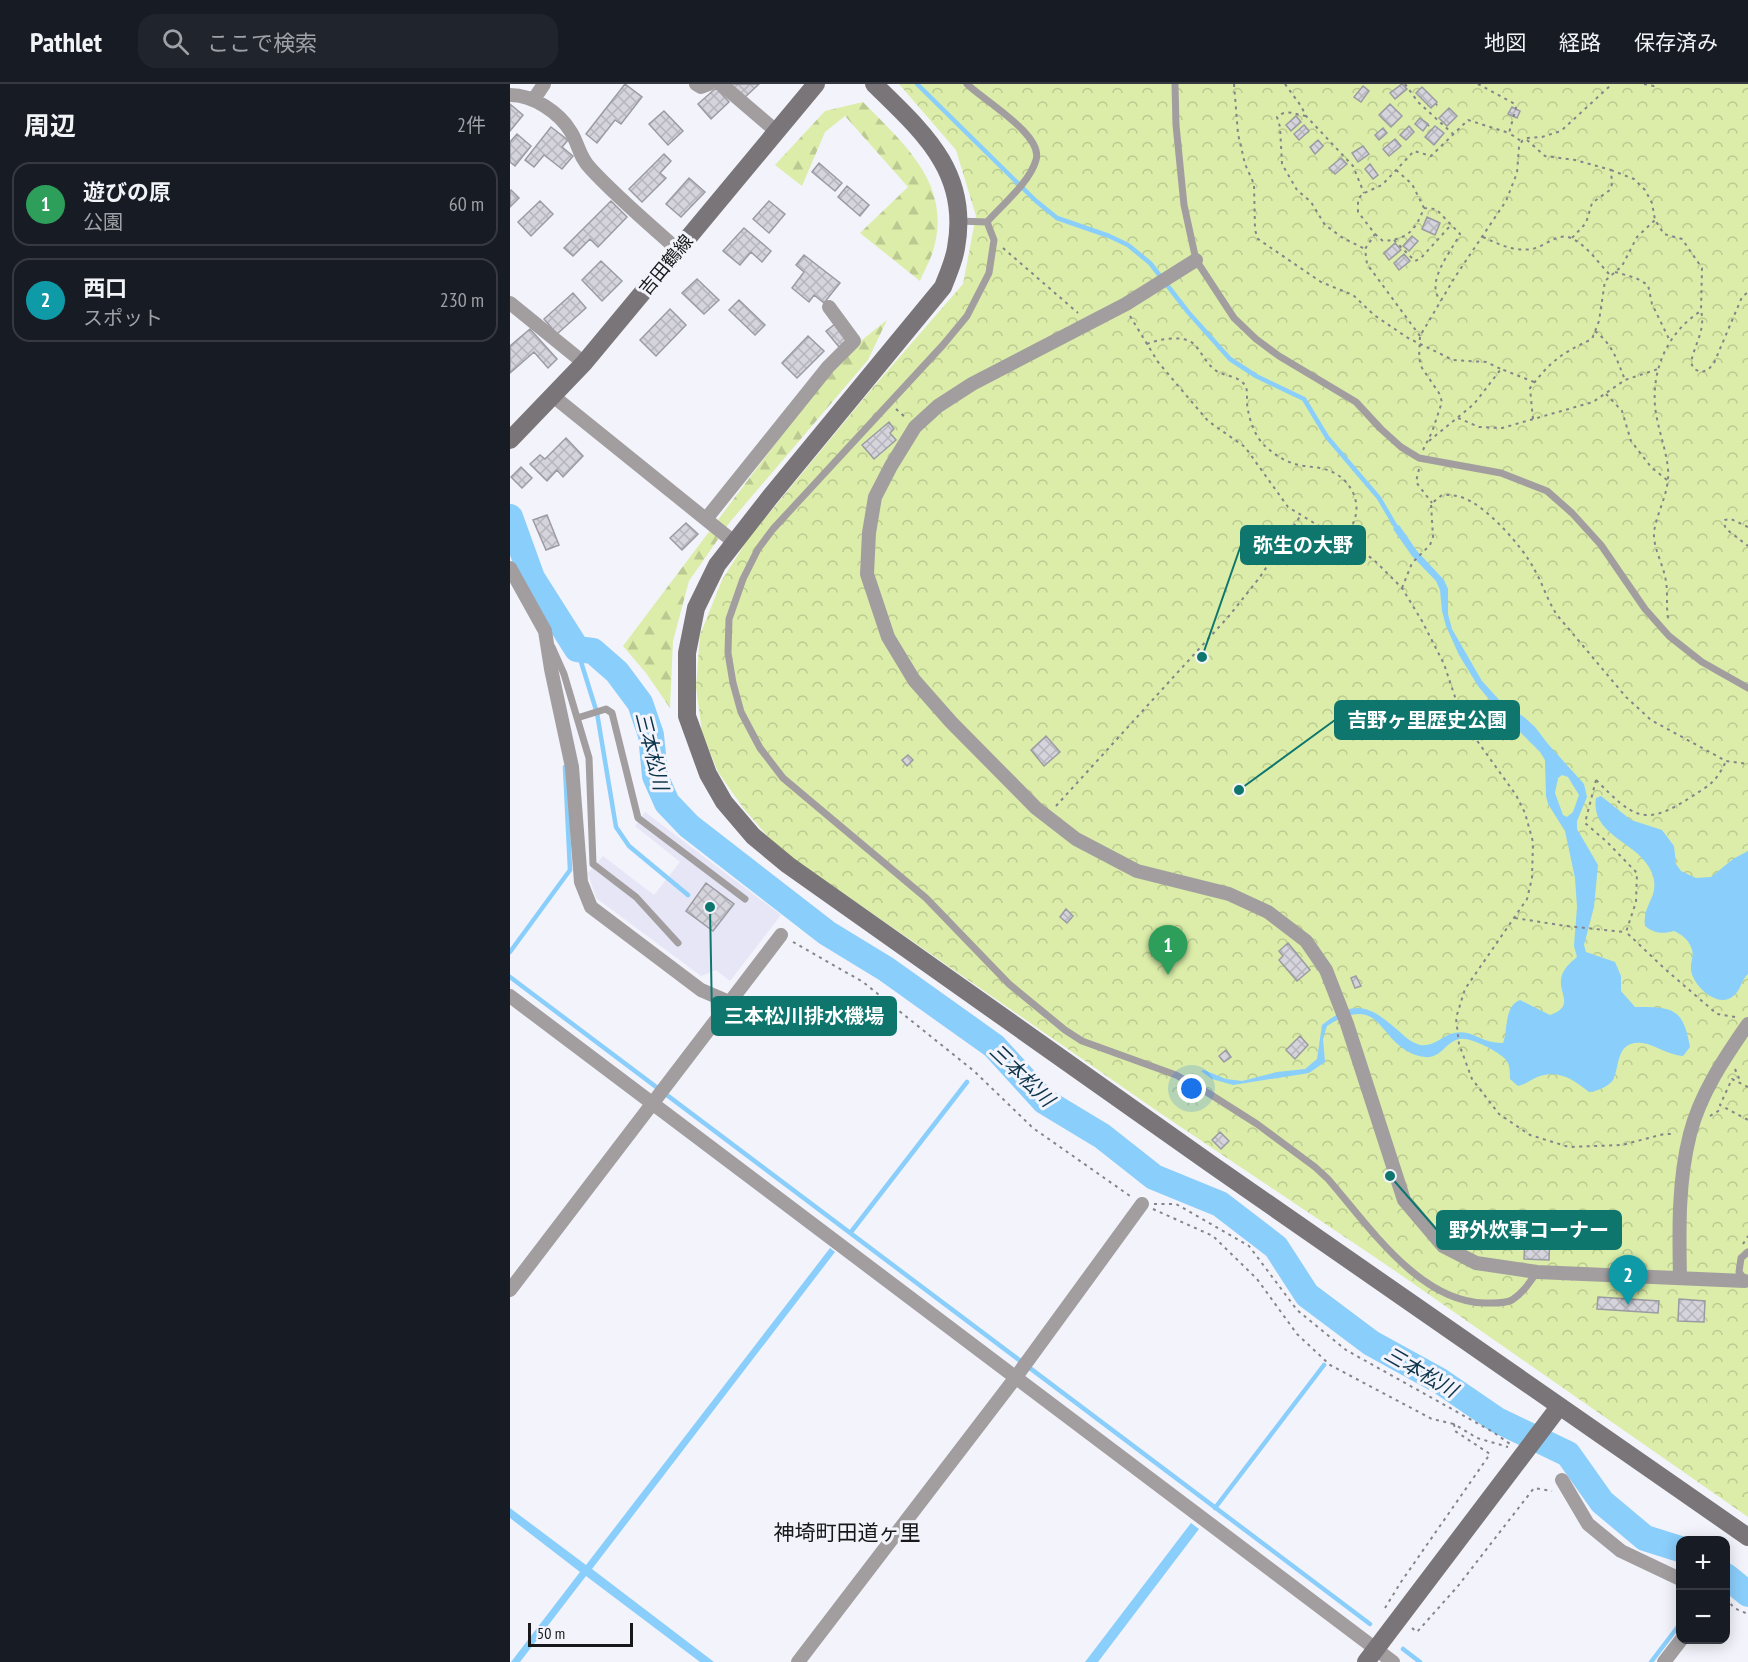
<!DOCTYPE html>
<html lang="ja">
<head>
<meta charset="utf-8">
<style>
	:root { --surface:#171b24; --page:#20242c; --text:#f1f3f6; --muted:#9ea1a6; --line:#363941; --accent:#438a93 }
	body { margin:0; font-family:"PT Sans Narrow","Noto Sans JP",sans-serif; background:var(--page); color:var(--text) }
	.controls { position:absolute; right:18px; bottom:18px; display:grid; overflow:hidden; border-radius:12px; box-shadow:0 3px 15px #0003 }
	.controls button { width:54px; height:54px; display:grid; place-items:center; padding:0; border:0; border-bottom:2px solid var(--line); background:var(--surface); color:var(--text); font:30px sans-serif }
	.scale { position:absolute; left:18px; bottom:15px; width:105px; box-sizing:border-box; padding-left:6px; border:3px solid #18181a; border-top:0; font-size:16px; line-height:21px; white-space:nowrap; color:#18181a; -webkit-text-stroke:4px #f3f3fb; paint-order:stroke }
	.you { position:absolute; left:682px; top:1005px; width:21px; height:21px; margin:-15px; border:4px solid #fff; border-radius:50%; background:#1a73e8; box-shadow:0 0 0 9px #1a73e833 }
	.badge { display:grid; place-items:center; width:39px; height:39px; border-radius:50%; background:var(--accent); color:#fff; font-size:20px; font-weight:700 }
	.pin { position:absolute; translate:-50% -50px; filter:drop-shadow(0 2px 3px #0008) }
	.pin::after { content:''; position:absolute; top:32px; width:21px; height:18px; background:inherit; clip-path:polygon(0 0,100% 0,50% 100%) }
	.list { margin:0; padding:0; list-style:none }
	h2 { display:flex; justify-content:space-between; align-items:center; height:78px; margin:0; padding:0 24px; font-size:26px }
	h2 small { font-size:20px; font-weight:400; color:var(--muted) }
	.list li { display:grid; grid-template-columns:39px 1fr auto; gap:18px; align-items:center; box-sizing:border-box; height:84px; margin:0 12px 12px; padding:0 12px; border:2px solid var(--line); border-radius:18px }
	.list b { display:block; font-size:22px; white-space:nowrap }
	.list p { margin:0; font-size:20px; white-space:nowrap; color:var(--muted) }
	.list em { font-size:20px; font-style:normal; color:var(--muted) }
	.icon { flex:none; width:33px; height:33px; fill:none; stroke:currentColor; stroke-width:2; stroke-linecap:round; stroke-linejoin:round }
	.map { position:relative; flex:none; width:1238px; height:1578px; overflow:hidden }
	header { display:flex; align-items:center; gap:36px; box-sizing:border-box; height:84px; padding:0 30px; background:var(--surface); border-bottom:2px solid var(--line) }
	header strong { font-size:28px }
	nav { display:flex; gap:33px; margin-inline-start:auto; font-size:21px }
	.search { width:420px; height:54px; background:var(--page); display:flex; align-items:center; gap:15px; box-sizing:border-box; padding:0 21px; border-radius:18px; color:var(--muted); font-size:22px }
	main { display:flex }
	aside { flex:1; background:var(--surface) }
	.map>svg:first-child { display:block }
	.built { fill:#e7e6f6 }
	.forest { fill:url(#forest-firs) }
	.park { fill:url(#park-crowns) }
	.water { fill:#8acefb; fill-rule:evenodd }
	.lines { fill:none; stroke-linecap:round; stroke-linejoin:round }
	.stream { stroke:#8acefb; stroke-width:4.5 }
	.river { stroke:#8acefb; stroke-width:26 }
	.building { fill:url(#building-cross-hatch); stroke:#9b9ba2; stroke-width:1.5 }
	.path { stroke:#848489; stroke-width:2; stroke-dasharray:3 4.5; stroke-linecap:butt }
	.lane { stroke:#a29ea0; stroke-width:7 }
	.street { stroke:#a29ea0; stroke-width:14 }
	.secondary { stroke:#7a7578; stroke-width:18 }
	.labels { text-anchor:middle; stroke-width:6; stroke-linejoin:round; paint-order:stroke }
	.street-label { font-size:18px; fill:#18181a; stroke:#f3f3fb }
	.water-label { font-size:20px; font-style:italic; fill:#0b334a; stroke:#f3f3fb }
	.quarter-label { font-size:21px; fill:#18181a; stroke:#f3f3fb }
	.leader { fill:none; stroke:#0f766e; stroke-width:2 }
	.callout-dot { fill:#0f766e; stroke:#f3f3fb; stroke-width:2 }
	.callout { fill:#0f766e; stroke:#0f766e; stroke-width:2 }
	.callout-label { font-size:20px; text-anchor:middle; font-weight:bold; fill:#fff }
</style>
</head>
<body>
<header>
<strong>Pathlet</strong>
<div class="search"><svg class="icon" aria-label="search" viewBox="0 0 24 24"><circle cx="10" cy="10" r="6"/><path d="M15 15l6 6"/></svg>ここで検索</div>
<nav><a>地図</a><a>経路</a><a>保存済み</a></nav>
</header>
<main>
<aside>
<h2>周辺<small>2件</small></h2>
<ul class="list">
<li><span class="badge" style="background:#2e9e5b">1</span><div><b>遊びの原</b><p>公園</p></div><em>60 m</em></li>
<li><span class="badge" style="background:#0f9aa8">2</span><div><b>西口</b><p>スポット</p></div><em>230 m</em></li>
</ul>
</aside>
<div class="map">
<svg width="1238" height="1578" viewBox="0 0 1238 1578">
	<defs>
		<pattern id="forest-firs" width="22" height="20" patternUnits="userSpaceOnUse" patternTransform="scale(1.5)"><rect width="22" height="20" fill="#dbeda9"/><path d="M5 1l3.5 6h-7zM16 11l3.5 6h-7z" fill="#bbca91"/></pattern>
		<pattern id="park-crowns" width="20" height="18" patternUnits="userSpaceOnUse" patternTransform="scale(1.5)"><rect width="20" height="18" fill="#dbeda9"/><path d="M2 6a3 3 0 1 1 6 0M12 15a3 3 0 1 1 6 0" fill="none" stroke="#bbca91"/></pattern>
		<pattern id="building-cross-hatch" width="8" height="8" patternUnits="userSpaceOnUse" patternTransform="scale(1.5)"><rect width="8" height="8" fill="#d5d4dc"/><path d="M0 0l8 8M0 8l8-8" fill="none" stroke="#b6b5bc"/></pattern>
	</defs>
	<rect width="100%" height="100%" fill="#f3f3fb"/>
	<path class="built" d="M135 728 271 831 220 897 206 886 191 892 86 814 78 789 93 772 144 811 170 778 125 742Z"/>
	<path class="forest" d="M353 18C395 61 443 101 423 167 420 177 414 187 410 197L350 149 398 103 335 32 315 48 292 102 265 81 315 27Z
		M377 236 358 276 220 438 179 497 163 557 160 624 136 589 113 562 299 315 347 260Z"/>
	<path class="park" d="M389 0H1238V1433L878 1182 650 1029 268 764 234 725 208 688 192 648 186 603 190 551 212 496 238 455 360 307 453 200 466 132 446 66Z"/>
	<path class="water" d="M889 441 907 467 934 496 938 505V530L942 545 972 597 992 619 1014 633 1025 643 1038 660 1074 700 1077 713 1067 737V745L1088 781 1084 823 1074 861 1076 868 1105 878 1111 892V907L1125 923C1162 923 1173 923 1180 963L1173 972C1158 971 1146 961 1132 959 1105 956 1110 984 1103 996 1099 1002 1086 1008 1079 1008 1064 996 1050 986 1030 992 1022 995 1016 1000 1008 1002L1000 995C1000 989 1000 982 997 977 991 968 959 952 949 955 933 959 931 978 909 972 867 961 874 906 817 942L813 955 815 978 799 989 723 1001 702 995 691 987 694 986 716 995 732 997 767 988 795 985 807 975 812 941C847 913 860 922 891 949 896 954 903 959 910 961 925 963 931 952 944 949 956 946 965 952 975 956 980 958 987 959 993 959 998 946 994 922 1010 916L1040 931C1067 921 1046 909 1052 891 1055 883 1061 878 1067 873L1064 862 1067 823 1065 794 1055 747 1038 720 1036 712 1035 676 1030 668 987 625 968 602 949 571 936 542 932 527 930 506 926 497 902 472 883 445ZM1052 691 1058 693 1069 711 1063 728 1057 733 1053 731 1045 709 1048 694Z
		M1091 712 1121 736 1152 746 1164 762 1166 780 1171 787 1186 794 1201 793 1223 775 1238 767V890C1231 896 1231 907 1222 913 1207 924 1183 902 1181 886 1180 878 1185 871 1181 863 1178 855 1171 850 1164 847 1153 850 1145 850 1135 842 1132 819 1151 813 1142 789 1129 757 1080 753 1086 714Z
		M320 1164 325 1168 82 1485 204 1578H190L76 1492 10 1578H1L70 1488 0 1434V1424L76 1481Z
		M681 1439 689 1445 588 1578H575Z"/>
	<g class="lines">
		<path class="stream" d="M407 0 526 117 547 134 599 152 618 161 640 179 678 228 720 275 746 292 794 315 817 353 869 414 886 443
			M67 565 87 629 106 743 119 762 178 811
			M0 868 60 786 55 683
			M0 893 860 1540
			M341 1148 457 998
			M705 1424 814 1281
			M893 1565 910 1578
			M1141 1578 1170 1540"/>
		<path class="river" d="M0 433 22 494 67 565 83 567 107 588 130 619 141 651 145 692 157 719 179 742 317 849 376 885 484 962 534 1017 592 1052 644 1093 710 1120 766 1163 797 1211 861 1259 930 1297 987 1336 1058 1370 1092 1418 1135 1454 1170 1465
			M1216 1492 1238 1510"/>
	</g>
	<path class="building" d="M115 0 132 13 111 40 105 36 87 59 76 50Z
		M220 0H249L233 15Z
		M892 0 897 5 885 15 880 9Z
		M853 2 859 7 851 18 844 13Z
		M912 3 927 18 921 24 906 9Z
		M206 4 219 18 201 35 188 20Z
		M0 20 13 31 0 47Z
		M880 20 892 32 881 43 869 31Z
		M1002 23 1010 27 1007 34 998 30Z
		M939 24 947 32 937 42 929 34Z
		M154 27 173 47 158 61 139 40Z
		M786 32 791 38 781 47 776 41Z
		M910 34 918 40 913 47 905 40Z
		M794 41 799 47 789 56 784 50Z
		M899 42 904 48 896 56 890 51Z
		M925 42 934 49 924 61 915 53Z
		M41 43 58 56 52 63 63 72 52 85 34 71 24 83 15 76Z
		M873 44 877 49 869 56 865 51Z
		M7 50 21 62 5 82 0 78V58Z
		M885 55 891 62 879 72 873 65Z
		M808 56 813 62 805 70 800 63Z
		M853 62 859 70 848 78 842 69Z
		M154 70 161 77 150 89 156 94 132 118 119 105Z
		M831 74 837 80 825 90 819 84Z
		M309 79 332 99 325 107 302 88Z
		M860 80 868 91 863 95 855 85Z
		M179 94 195 108 171 133 156 120Z
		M337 102 359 121 350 132 328 113Z
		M1 106 9 114 0 123V107Z
		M30 117 43 130 21 152 8 138Z
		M101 117 117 133 88 163 80 155 63 172 54 164Z
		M259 117 275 130 259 149 243 135Z
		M917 133 930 139 925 151 912 145Z
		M234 144 261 167 252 178 241 168 230 181 213 167Z
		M902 152 908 157 899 167 893 162Z
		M885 159 891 166 879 176 874 169Z
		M894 170 900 177 889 186 884 179Z
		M294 171 330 199 314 219 304 211 299 218 282 204 294 188 286 181Z
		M91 177 112 197 92 217 72 196Z
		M187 195 209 216 194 230 172 209Z
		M63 209 76 224 47 250 34 235Z
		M229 216 255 241 245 251 219 226Z
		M160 225 176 241 146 272 130 256Z
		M325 240 338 255 329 263 316 247Z
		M20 245 47 275 38 284 24 268 0 289V262Z
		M298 252 314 267 287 294 272 279Z
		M379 338 384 345 380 349 386 356 364 375 352 361Z
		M56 354 73 372 53 393 47 386 37 397 20 380 30 371 35 375Z
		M11 383 22 394 12 404 1 393Z
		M37 431 49 461 36 466 23 436Z
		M176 439 188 450 172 466 160 454Z
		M536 652 550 668 534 682 521 666Z
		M398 671 403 676 397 682 392 676Z
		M196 799 224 820 203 847 176 827Z
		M556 825 563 832 557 839 550 833Z
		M778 859 800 886 787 897 769 876 773 872 769 867Z
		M846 892 851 902 845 904 841 894Z
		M790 952 798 961 785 975 776 966Z
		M716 966 721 973 714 978 709 972Z
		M710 1048 719 1057 711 1065 702 1056Z
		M1015 1151 1040 1153 1039 1176 1014 1175Z
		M1088 1213 1149 1217 1148 1229 1087 1225Z
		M1169 1215 1195 1217 1194 1238 1168 1237Z"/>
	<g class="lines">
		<path class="path" d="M724 0 728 50 735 80 744 100 745 146 748 155 811 198 843 211 864 231 898 254 943 276 976 278 991 285
			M775 0 791 22 796 32 843 82 854 109
			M895 0 908 18 943 50
			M968 0 1005 20 1006 24 999 49 1011 57
			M1134 0 1144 2 1148 0
			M926 20 927 21
			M796 32C784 31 778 24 767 33L770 43 772 80 787 106 801 118 815 141 833 154 855 165
			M918 42 919 41
			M1017 56 1035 72 1065 76 1101 86 1102 100 1100 106 1082 119 1076 139 1062 154
			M1101 86 1124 95 1135 106 1142 119 1145 136 1154 150 1172 155 1192 184 1191 227
			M914 124 926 125 950 150C941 168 914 199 931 217
			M865 150 873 157C898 155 905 147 914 124L902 100 886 86
			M973 153C988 160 1004 168 1022 165 1034 163 1048 148 1061 154 1077 161 1089 180 1101 192
			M884 156 905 177 911 174 941 141
			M493 164 568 229
			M1105 188 1126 194 1138 201 1142 220 1160 257
			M620 232 648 278 698 337 735 363 778 423 863 475 892 504 912 537 934 580 953 637 1006 711 1015 729 1023 758 1022 794 1017 815 955 905 946 934 949 960 962 995 989 1030 1020 1051 1059 1063 1112 1061 1154 1050H1165
			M1085 247C1103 261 1107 276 1115 296
			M910 252 857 180 855 165 865 150 848 128V116L852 110 872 101 904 67 921 72 958 36 999 49
			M637 260C648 255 675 250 685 261 692 269 696 279 705 286 714 293 730 291 736 303 738 309 736 319 738 326 740 338 746 354 755 362 763 369 772 376 782 379 792 383 803 382 814 385 836 390 853 414 844 437 842 443 836 450 832 456
			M1096 310 1112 327 1121 357 1141 383 1157 396
			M386 325 395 333
			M948 334 969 343 992 344 1083 318 1115 296 1148 285
			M1023 335 1020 304C1041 277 1050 270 1082 255L1089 237 1095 197 1112 182 1127 153 1145 136
			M919 357 964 320 991 285 1024 298
			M913 366 922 348 932 318 929 309 912 284 909 274 910 252 945 193 996 117 1007 89 1009 63 1012 57 1018 54 1032 53 1051 47 1102 0
			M909 385 906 398 922 419
			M1238 443 1221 435 1215 436 1214 440 1216 445 1238 462
			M892 504 902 479 920 461 923 453 921 420 932 411C939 411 945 411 951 413 975 420 1013 463 1024 485 1033 500 1037 516 1047 531L1116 613 1141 636 1216 677 1238 680
			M1158 534C1156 522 1158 509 1156 498 1154 481 1143 465 1144 448 1147 427 1160 408 1158 385 1156 364 1147 343 1145 322 1142 284 1158 248 1191 227 1196 246 1184 261 1181 279L1184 285 1191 288 1198 286 1204 279 1232 213 1238 208
			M1086 696 1075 739 1097 758 1127 789 1126 818 1116 848 1155 885 1207 930 1225 933
			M1086 696C1123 733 1134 744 1181 713 1200 701 1207 697 1216 677
			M546 722 719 532 750 493 791 431
			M1005 834 1056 842 1115 848
			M283 858 353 898 464 987 523 1044 620 1112
			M1225 985 1231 999
			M1238 1003 1222 995 1210 1021 1238 1036
			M1200 1032 1213 1024
			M644 1120H666L739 1162 787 1226 836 1266 983 1348 1000 1360
			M643 1125 703 1152 747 1195 787 1250 820 1281 922 1335 944 1340
			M1233 1160 1238 1152
			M1115 1206 1116 1215
			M1216 1514 1224 1524 1238 1530
			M875 1524 891 1498 980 1370 945 1347 944 1340 967 1354 998 1363
			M902 1544 907 1548 948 1502 1024 1404 1042 1407"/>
		<path class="lane" d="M457 0C473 16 534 51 526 76 520 98 492 121 477 138
			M665 0 666 41 674 121 686 176 724 234 746 255 769 272 846 318 871 345 891 363 909 374 991 389 1037 407 1062 429 1091 461 1135 525 1159 552 1192 578 1238 604
			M448 137 477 138 484 156 479 189 457 232 433 261 263 445 248 465 233 495 219 535 218 569 223 599 231 628 250 664 273 694 416 814 499 900 555 946 572 957 666 991 695 1007 747 1040 805 1083 818 1095C858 1141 909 1218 975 1219 984 1219 994 1220 1002 1216 1013 1209 1020 1198 1027 1188
			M42 563 54 590 79 674 83 780 126 813 168 859
			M67 634 96 625 102 629 128 734 235 815
			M1236 1197 1229 1188 1231 1174 1238 1168"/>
		<path class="street" d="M186 0 191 3 199 0
			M211 0 266 47
			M0 11C23 11 49 28 61 48 69 61 69 73 81 85 105 111 132 134 159 158L167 168
			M24 15 34 0
			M686 176 616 220 462 300 428 322 405 343 381 382 365 413 359 449 357 490 378 553 404 596 441 638 526 724 566 755 627 787 719 810 758 828 796 857 816 886 837 940 894 1116 933 1162 966 1179 1027 1188 1235 1197
			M0 219 74 279
			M43 312 224 458
			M196 435 318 283 344 257 319 223
			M0 484 35 547 41 585 62 683 71 798 81 823 191 906 219 918
			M0 912 883 1578
			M1170 1194C1169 1146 1168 1097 1180 1050 1190 1010 1215 973 1238 940
			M0 1206 271 851
			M1052 1396 1078 1440 1111 1467 1170 1495
			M288 1578 506 1293 632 1120
			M1154 1578 1171 1556"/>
		<path class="secondary" d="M364 0C413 48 460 88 446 164 444 177 438 190 433 203L260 413 207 481 186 524 177 569V632L198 690 214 718 243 752 278 781 701 1080 1238 1453
			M0 356 74 279 306 0
			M856 1578 1049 1323"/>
	</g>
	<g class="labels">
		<g class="street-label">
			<text transform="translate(156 181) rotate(-50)" y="6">吉田鶴線</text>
		</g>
		<g class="water-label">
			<text transform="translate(142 667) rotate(76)" y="7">三本松川</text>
			<text transform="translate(512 991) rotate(44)" y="7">三本松川</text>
			<text transform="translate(911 1288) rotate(30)" y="7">三本松川</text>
		</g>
		<g class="quarter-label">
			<text x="337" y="1456">神埼町田道ヶ里</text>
		</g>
	</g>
	<path class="leader" d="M692 573L731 461M729 706L825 636M200 823L202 932M880 1092L927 1146"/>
	<g class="callout-dot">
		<circle cx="692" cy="573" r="6"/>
		<circle cx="729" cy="706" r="6"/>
		<circle cx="200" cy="823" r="6"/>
		<circle cx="880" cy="1092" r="6"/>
	</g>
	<g class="callout">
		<rect x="731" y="442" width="124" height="38" rx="6"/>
		<rect x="825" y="617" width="184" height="38" rx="6"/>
		<rect x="202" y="913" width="184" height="38" rx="6"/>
		<rect x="927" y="1127" width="184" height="38" rx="6"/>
	</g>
	<g class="callout-label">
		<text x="793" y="468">弥生の大野</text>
		<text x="917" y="643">吉野ヶ里歴史公園</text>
		<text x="294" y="939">三本松川排水機場</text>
		<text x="1019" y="1153">野外炊事コーナー</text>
	</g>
</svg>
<div class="controls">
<button>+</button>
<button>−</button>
</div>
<div class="scale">50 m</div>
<div class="you"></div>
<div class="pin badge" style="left:658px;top:891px;background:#2e9e5b">1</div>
<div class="pin badge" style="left:1118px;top:1221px;background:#0f9aa8">2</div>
</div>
</main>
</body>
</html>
